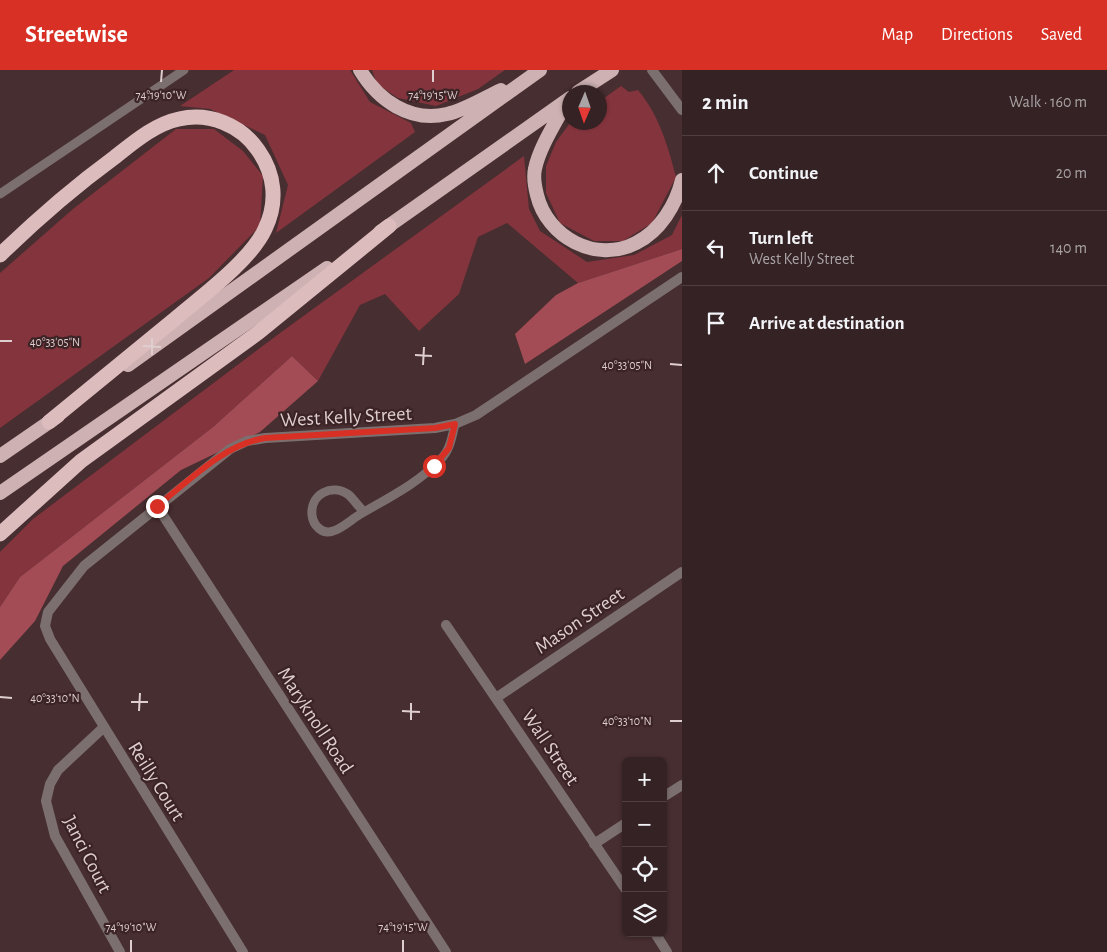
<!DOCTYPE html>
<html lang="en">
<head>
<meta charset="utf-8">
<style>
	:root { --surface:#352224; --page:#3d2a2c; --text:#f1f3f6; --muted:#aaa4a6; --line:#4f3f41; --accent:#d93025 }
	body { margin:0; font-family:"Alegreya Sans",sans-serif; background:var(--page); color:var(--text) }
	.controls { position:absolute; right:15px; bottom:15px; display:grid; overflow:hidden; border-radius:8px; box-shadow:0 1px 4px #0004 }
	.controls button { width:45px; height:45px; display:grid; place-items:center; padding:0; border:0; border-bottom:1px solid var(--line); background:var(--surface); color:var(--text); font:25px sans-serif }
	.compass { position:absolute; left:562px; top:15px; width:45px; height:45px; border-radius:50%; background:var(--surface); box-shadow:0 1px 4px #0004; rotate:182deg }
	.stop { position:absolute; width:15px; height:15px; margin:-11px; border:4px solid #d93025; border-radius:50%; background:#fff }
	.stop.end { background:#d93025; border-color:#fff; box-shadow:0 1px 5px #0008 }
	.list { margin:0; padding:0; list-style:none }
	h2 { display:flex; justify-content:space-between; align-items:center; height:65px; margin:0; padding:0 20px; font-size:21px }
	h2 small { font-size:16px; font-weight:400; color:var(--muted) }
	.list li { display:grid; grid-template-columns:32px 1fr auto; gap:15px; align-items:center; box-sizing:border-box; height:75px; padding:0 20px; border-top:1px solid var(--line) }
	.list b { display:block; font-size:19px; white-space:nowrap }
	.list p { margin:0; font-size:16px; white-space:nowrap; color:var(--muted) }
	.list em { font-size:16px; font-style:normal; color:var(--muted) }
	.icon { flex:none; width:28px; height:28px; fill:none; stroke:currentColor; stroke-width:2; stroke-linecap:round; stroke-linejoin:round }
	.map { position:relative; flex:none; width:682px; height:882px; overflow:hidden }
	header { display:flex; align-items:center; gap:30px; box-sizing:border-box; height:70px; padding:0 25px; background:var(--accent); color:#fff }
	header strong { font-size:24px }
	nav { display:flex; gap:28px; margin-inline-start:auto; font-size:18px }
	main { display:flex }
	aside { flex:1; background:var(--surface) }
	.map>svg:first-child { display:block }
	.green { fill:#84343d }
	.forest { fill:#a34c55 }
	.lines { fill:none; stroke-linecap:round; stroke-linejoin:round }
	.service { stroke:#7c6f6f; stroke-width:9 }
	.minor { stroke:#7c6f6f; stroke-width:10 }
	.tertiary { stroke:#7c6f6f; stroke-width:10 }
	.trunk { stroke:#ceb1b2; stroke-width:14 }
	.motorway { stroke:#dcbcbd; stroke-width:15 }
	.route { stroke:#d93025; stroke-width:6 }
	.ticks { fill:none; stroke:#dfcecf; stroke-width:2 }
	.labels { text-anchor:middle; stroke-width:4.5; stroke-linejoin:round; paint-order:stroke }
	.street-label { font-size:20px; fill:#dfcecf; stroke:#3c2426 }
	.ticks-label { font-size:12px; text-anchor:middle; fill:#dfcecf; stroke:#3c2426; stroke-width:4.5; stroke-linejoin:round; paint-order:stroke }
</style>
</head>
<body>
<header>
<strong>Streetwise</strong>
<nav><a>Map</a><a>Directions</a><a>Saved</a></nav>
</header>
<main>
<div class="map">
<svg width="682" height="882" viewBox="0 0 682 882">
	<rect width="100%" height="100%" fill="#472e30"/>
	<path class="green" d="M234 0H350L370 32 411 53 415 62 276 163 288 115 265 65 210 39 180 36Z
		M372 0H505L478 19 436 36 398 28 377 14Z
		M621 16 629 22 638 20C659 45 668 76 676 107L652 153 623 171H594L560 153 546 123V96L556 72 570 53 600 52V31Z
		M176 59H214L243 81 263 106 260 156 209 208 0 358V203L73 139Z
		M524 86 529 139 540 161 587 192 634 185 672 165 682 145V179L578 213 507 153 478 167 459 224 419 261 385 224 360 235 318 311 292 286 213 357 20 507 0 537V482L33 449 280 263Z"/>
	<path class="forest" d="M682 179V191L525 294 515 264 556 225 578 213Z
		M292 286 318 311 260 362 181 400 63 496 35 551 0 590V537L20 507 213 357Z"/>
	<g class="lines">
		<path class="service" d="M0 124 184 0
			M364 442C359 437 354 430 349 425 332 413 310 424 312 445 313 455 322 465 333 461 341 459 351 450 359 445 386 429 419 413 441 389 450 380 452 367 455 354"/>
		<path class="minor" d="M157 436 446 882
			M446 555 626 820
			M496 628 682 502
			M104 657 58 700 50 714 46 731 55 766 120 882
			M663 727 682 715
			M594 774 626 753
			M655 863 667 882
			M243 882 50 569 45 556 48 542 84 496 230 379 247 371 265 368 435 358 455 354 476 345 682 207"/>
		<path class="tertiary" d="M652 0 682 40"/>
		<path class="trunk" d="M360 0C378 30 410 53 447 44 465 40 484 28 501 20
			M578 22 612 0
			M566 33C556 52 539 78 535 99 533 107 535 117 537 125 547 167 596 194 636 173 660 161 676 135 682 110
			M380 162 570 28
			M128 295 540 0
			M0 386 58 346
			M0 423 327 198"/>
		<path class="motorway" d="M0 185C36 150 74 117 115 87 134 72 155 54 179 49 209 42 241 55 258 80 275 104 278 132 265 159 251 190 202 226 175 249 133 283 91 318 49 352
			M0 464 81 391 259 262 389 156"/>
	</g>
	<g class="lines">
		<path class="route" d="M157 436C190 410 223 375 265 368L435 358 455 354 449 378 434 396"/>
	</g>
	<path class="ticks" d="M161 12 162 0M433 12V0M0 271H12M143 276 161 277M152 285V268M415 285 432 286M670 294 682 295M423 295 424 277M0 627 12 628M131 632H148M139 641 140 623M402 641 420 642M411 650V633M670 651H682M131 882V870M403 882V870"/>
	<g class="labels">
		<g class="street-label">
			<text transform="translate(346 346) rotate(-3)" y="7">West Kelly Street</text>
			<text transform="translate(579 550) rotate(-34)" y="7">Mason Street</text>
			<text transform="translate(316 650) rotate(57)" y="7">Maryknoll Road</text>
			<text transform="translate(551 677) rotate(56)" y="7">Wall Street</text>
			<text transform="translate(157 711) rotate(58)" y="7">Reilly Court</text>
			<text transform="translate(88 784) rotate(63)" y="7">Janci Court</text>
		</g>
	</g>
	<g class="ticks-label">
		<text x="161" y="29">74°19'10"W</text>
		<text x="433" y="29">74°19'15"W</text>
		<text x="55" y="276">40°33'05"N</text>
		<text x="627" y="299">40°33'05"N</text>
		<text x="55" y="632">40°33'10"N</text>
		<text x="627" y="655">40°33'10"N</text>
		<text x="131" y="861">74°19'10"W</text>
		<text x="403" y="861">74°19'15"W</text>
	</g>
</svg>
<div class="controls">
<button>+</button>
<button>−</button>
<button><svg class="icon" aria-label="locate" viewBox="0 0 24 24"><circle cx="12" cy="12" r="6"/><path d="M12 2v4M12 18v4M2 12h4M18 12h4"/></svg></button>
<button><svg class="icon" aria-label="layers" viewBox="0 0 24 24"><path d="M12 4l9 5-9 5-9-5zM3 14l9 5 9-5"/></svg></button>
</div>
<svg class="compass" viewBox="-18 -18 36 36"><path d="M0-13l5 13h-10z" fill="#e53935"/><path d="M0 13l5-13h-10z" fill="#aaa4a6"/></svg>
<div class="stop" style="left:434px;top:396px"></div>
<div class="stop end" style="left:157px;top:436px"></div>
</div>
<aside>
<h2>2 min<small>Walk · 160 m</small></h2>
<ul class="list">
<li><svg class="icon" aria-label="ahead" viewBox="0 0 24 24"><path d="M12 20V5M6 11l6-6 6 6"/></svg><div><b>Continue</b></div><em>20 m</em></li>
<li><svg class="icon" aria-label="left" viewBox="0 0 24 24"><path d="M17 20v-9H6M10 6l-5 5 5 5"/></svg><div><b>Turn left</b><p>West Kelly Street</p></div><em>140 m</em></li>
<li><svg class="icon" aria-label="arrive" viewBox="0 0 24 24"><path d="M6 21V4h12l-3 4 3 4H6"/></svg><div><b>Arrive at destination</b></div></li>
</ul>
</aside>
</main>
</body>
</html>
